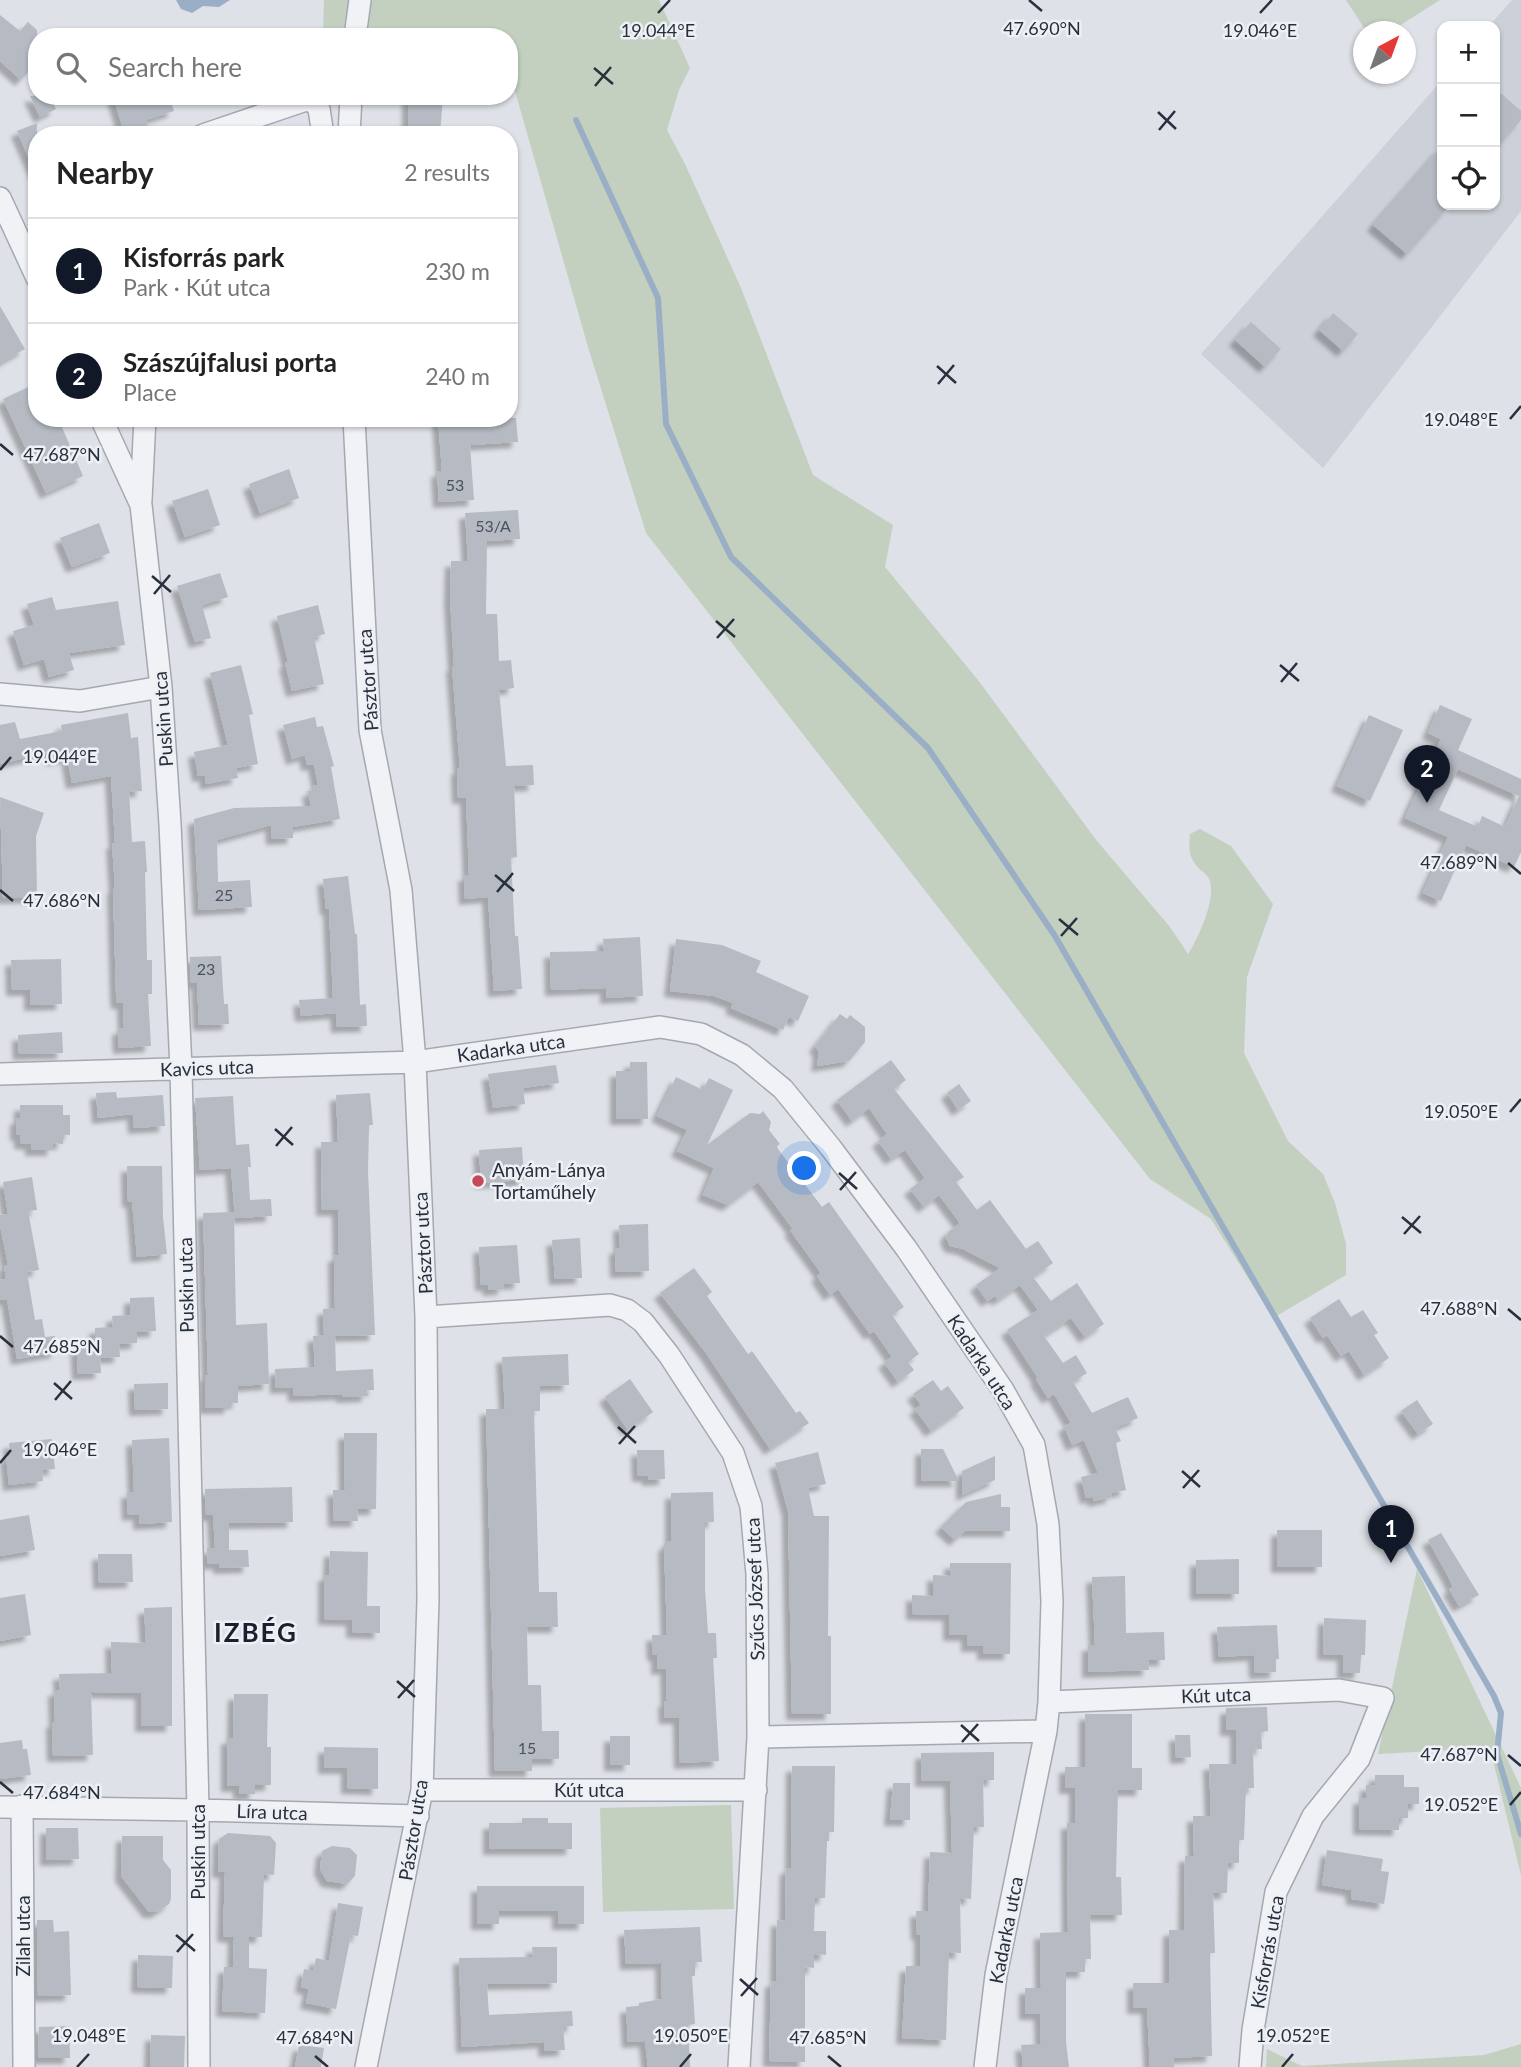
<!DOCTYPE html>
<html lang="en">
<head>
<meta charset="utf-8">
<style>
	:root { --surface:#fff; --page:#f6f6f6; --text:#222; --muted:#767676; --line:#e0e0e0; --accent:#111827 }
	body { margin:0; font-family:Lato,sans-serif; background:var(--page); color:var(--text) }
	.controls { position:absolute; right:21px; top:21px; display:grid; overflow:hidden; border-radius:14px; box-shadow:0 2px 5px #0004 }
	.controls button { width:63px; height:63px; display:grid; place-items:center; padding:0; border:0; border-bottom:2px solid var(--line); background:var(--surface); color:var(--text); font:35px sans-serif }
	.compass { position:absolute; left:1353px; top:21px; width:63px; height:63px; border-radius:50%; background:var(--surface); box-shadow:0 2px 5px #0004; rotate:41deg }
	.you { position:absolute; left:805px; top:1169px; width:24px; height:24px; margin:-18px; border:5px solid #fff; border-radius:50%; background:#1a73e8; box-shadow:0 0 0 10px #1a73e833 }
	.badge { display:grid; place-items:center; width:46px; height:46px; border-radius:50%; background:var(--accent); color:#fff; font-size:23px; font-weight:700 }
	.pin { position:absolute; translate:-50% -58px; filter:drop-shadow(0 2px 4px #0008) }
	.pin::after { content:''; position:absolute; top:37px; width:24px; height:21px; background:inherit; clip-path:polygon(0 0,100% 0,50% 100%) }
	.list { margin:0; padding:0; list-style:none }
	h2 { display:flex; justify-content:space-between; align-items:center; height:91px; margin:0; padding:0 28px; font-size:30px }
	h2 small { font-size:23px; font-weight:400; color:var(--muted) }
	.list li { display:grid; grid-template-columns:46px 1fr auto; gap:21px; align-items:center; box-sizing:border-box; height:105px; padding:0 28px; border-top:2px solid var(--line) }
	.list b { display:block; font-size:26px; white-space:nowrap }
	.list p { margin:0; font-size:23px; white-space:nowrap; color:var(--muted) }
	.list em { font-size:23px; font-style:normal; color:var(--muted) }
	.icon { flex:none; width:38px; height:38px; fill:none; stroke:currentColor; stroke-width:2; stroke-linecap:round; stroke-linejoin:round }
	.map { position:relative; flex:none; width:1521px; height:2067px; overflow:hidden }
	.search { position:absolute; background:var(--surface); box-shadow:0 2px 5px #0004; left:28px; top:28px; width:490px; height:77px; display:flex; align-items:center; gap:18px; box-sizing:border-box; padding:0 24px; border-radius:28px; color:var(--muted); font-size:26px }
	.panel { position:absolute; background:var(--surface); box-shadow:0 2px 5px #0004; left:28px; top:126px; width:490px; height:301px; border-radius:28px }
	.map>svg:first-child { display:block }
	.built { fill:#ccd0d8 }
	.green { fill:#c3d0bf }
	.water { fill:#9aaec5 }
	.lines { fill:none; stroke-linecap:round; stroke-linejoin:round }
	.stream { stroke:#9aaec5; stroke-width:6 }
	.building { fill:#b5bac3; fill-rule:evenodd; filter:url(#shadow) }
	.street-casing { stroke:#a4a8b1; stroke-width:24 }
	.street { stroke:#f0f2f5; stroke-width:21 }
	.ticks { fill:none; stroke:#282f3d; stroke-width:2.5 }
	.poi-dot { fill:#c74857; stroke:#edf0f4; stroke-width:2.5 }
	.labels { text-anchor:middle; stroke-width:5; stroke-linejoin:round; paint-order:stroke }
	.number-label { font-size:16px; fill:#4b525e }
	.street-label { font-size:19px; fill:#282f3d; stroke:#edf0f4 }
	.poi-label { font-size:19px; fill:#282f3d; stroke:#edf0f4; text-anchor:start }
	.district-label { font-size:26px; font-weight:bold; letter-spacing:2px; fill:#1a202d; stroke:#edf0f4 }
	.ticks-label { font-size:18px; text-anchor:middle; fill:#282f3d; stroke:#edf0f4; stroke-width:5; stroke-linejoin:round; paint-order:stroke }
</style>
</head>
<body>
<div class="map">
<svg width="1521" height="2067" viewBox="0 0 1521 2067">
	<defs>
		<filter id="shadow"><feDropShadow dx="-6" dy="6" stdDeviation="2" flood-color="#0004"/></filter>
	</defs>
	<rect width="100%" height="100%" fill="#dee1e7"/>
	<path class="built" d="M1512 0H1521V211L1323 468 1201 354 1442 80V205H1495V26H1489Z"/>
	<path class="green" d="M324 0H659L690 68 679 90 667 130 685 164 741 288 813 475 893 525 885 567 978 680 1097 841 1170 927 1188 954C1198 939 1219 894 1208 877 1205 872 1199 870 1196 865 1188 855 1189 846 1190 834L1200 829 1231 846 1273 904 1247 977 1244 1053 1288 1141 1323 1174 1335 1203 1346 1244V1275L1273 1318 1211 1219 1150 1179 646 533 588 347 509 70V37H323Z
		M1346 0H1440L1391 31H1366Z
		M1417 1569 1521 1788V1875L1490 1748 1378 1754Z
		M731 1805 734 1909 603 1912 600 1808Z
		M1521 2044V2067H1266L1267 2049 1302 2066 1484 2055Z"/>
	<path class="water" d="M176 0H230L219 7 203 6 192 13 181 9Z"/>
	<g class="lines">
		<path class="stream" d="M576 120 658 298 666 424 731 557 928 748 1055 936 1494 1696 1501 1713 1497 1754 1521 1834"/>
	</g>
	<path class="building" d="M0 15 20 31 28 22 37 30V62L21 80 0 61Z
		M1495 88 1521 111V120L1495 150Z
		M30 96H50L56 109 40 117Z
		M113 96H169L174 111 146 120 151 135H125Z
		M408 96H443L440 135H408Z
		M37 123V177L17 131Z
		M1442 146V205H1450L1407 254 1373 225Z
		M0 306 25 349 0 363Z
		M1333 313 1358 334 1343 351 1319 330Z
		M1251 322 1281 349 1265 367 1235 340Z
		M37 383V418H58L83 476 46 493 3 399Z
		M438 418H516L518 442 470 445 474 500 439 502 437 471H442Z
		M289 469 299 498 260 513 249 484Z
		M208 489 220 525 185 537 172 501Z
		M518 510 520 539 487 541 486 614H497L499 661 511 660 514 688 499 690 506 766 533 765 534 785 514 786 517 857 511 858 515 936H518L522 989 494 991 488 897 465 899 464 875H469L466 798H458L457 769 460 768 452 666H454L450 598 451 561H468L465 513Z
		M99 523 110 553 72 567 60 538Z
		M220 573 228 597 202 605 211 638 195 642 177 586Z
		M52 597 56 610 118 601 125 645 69 653 74 670 49 677 44 659 24 665 13 631 34 625 27 604Z
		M318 605 325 634 314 637 324 684 292 691 285 663 288 662 277 616Z
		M241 665 253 714 249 715 258 764 236 768 238 778 206 784 205 775 198 776 194 752 228 745 210 673Z
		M1440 705 1472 719 1458 750 1521 779V852L1514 867 1466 845 1441 901 1423 893 1448 837 1405 818 1441 739 1428 733ZM1458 769 1519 796 1505 827 1482 816 1478 827 1439 810Z
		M128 713 131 738 138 737 142 791 129 792 132 842 145 841 147 872H145L147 960H152V994H148L151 1046 119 1048 118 1029 124 1028 123 1003H117L116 994 113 888H115L112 843H115L111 776 72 783 67 757 52 760 51 752 0 764V725L15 722 20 739 62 731 61 725Z
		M1369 715 1403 730 1370 801 1337 786Z
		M315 717 317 727 323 726 334 766 331 767 340 819 293 827V838L272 839 271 825 217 840 218 882 250 880 252 907 199 910 194 819 234 808 311 806 308 791 314 790 313 786 318 785 314 764 307 765 305 755 292 759 283 725Z
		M0 797 44 813 36 836 37 897 3 898Z
		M348 876 355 934H357L360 1005 366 1004 367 1026 337 1027 336 1013 301 1016 299 1000 333 998 329 909H326L323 879Z
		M640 937 643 996 606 998V988L551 990 550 952 604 951 603 939Z
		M676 939 722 945 761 961 756 972 809 996 798 1021 789 1017 783 1030 731 1008 733 1003 714 996 670 991Z
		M221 956 224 1004H228L229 1024 199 1025 197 983H191L190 957Z
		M61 959 62 1004 30 1005V990H12L11 960Z
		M840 1014 847 1019 850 1015 865 1027V1042L849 1061 817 1066 819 1052 815 1046Z
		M62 1032 63 1053 19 1054 18 1035Z
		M891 1060 906 1080 894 1089 964 1177 956 1182 977 1210 990 1200 1026 1249 1038 1241 1053 1263 1033 1277 1051 1301 1077 1283 1104 1324 1085 1337 1071 1318 1044 1336 1063 1363 1076 1355 1087 1373 1073 1382 1092 1413 1128 1397 1138 1418 1115 1428 1121 1441 1116 1443 1126 1490 1111 1493 1112 1497 1094 1501 1093 1497 1086 1498 1081 1477 1098 1473 1084 1440 1072 1445 1064 1426 1071 1423 1054 1394 1048 1398 1036 1379 1038 1378 1007 1330 1038 1310 1020 1285 998 1300 995 1296 987 1301 976 1285 1000 1268 963 1249 950 1246 946 1237 948 1232 960 1223 939 1195 924 1207 910 1189 925 1178 905 1150 891 1159 878 1141 887 1134 869 1108 852 1121 837 1100Z
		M630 1062H647L648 1119H616V1071H630Z
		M556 1065 559 1083 523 1088 525 1104 493 1108 488 1074Z
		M676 1077 703 1090 709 1078 733 1090 707 1145 750 1113 760 1114 763 1111 771 1122 769 1130 780 1144 777 1146 778 1149 822 1207 829 1202 904 1307 892 1315 919 1354 908 1362 914 1370 898 1382 884 1362 892 1357 874 1331 870 1334 838 1289 830 1295 817 1276 821 1273 790 1230 793 1229 758 1182 728 1205 703 1195 714 1168 677 1151 687 1130 657 1116Z
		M959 1084 971 1101 958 1110 947 1093Z
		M116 1092 117 1098 163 1095 165 1126 134 1128 133 1114 98 1118 96 1093Z
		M370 1093 373 1125H369L368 1171 375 1335 335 1336 336 1371 373 1369 374 1390H367L368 1396 342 1397V1394L294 1396 293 1387 276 1388 275 1369 315 1367 313 1336 324 1335 323 1309 335 1308 334 1256 339 1255 338 1210H322L321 1142H338L336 1095Z
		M233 1096 236 1145 249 1144 251 1167H248L250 1200 271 1199 272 1216 235 1218 231 1168 200 1170 195 1098Z
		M20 1105H63V1115H70V1135H63V1144L53 1143V1150H31V1144L20 1143V1135H16V1118L20 1119Z
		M522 1147 524 1180 481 1183 479 1150Z
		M127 1166H162L163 1217 167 1254 137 1257 132 1201 128 1202Z
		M32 1177 37 1210 28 1211 39 1270 27 1272 35 1320 42 1319 45 1337 55 1336 57 1352 17 1359 7 1299 0 1300V1280L6 1279 4 1265H8L0 1225V1215L8 1214 3 1182Z
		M234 1212 236 1325 267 1323 269 1384 238 1386V1403H230V1408H205V1375H208L203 1213Z
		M648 1224 649 1271 616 1272 615 1248H620L619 1225Z
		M580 1238 582 1278 555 1279 552 1240Z
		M517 1245 520 1283 503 1284 504 1289 489 1290 488 1285H481L479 1247Z
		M694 1268 712 1292 707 1296 748 1354 752 1351 796 1413 800 1411 809 1423 770 1449 706 1353 660 1293Z
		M154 1297 156 1331 137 1332V1343L119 1344 120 1357 100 1358 101 1373 78 1374 76 1339 95 1338V1328L113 1327 112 1316 130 1315V1298Z
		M1339 1299 1351 1317 1363 1310 1378 1333 1374 1335 1389 1358 1364 1375 1349 1351 1341 1356 1327 1335 1323 1338 1310 1318Z
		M568 1354 569 1385 540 1386V1411H534L539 1592H557L558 1627H527L528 1685H541L542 1731H559V1759H532V1771H495L486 1409H505L502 1357Z
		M630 1379 653 1412 628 1430 605 1397Z
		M933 1380 941 1391 948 1386 964 1408 931 1431 915 1409 921 1405 913 1394Z
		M168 1383V1409L135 1410 134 1384Z
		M1417 1400 1433 1424 1418 1434 1401 1411Z
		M344 1433H377L376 1509H357L358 1521H334L333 1490H345Z
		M169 1438 172 1522 139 1524V1514L128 1515 127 1492H134L132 1440Z
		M52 1439 55 1469 42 1470 43 1481 9 1485 6 1456H10L9 1443Z
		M921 1449H943L959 1481H921Z
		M637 1450H664L665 1479 648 1480V1476H638Z
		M818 1452 826 1484 808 1488 814 1516H829L828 1636H831V1714H792L788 1511 775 1463Z
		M995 1456V1480L962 1495V1471Z
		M292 1487 293 1522 229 1523V1550H248L249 1567 219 1568V1563L208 1564 207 1548H215L213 1515H206L205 1489Z
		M713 1492 714 1522H705V1589L708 1633H716L717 1658H713L719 1761 680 1763 679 1718H665L664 1701H667L666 1668 657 1669V1655H653L652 1635H667L664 1545H668L667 1541H671V1493Z
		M1001 1494V1507H1010V1531H965L955 1540 941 1527 966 1502Z
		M29 1515 35 1550 0 1556V1520Z
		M1277 1530H1322V1567H1277Z
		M1441 1533 1479 1595 1459 1606 1449 1589 1453 1587 1448 1576 1428 1540Z
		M330 1551 368 1552 367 1606H380V1633L352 1632V1620L324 1619V1575H329Z
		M98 1554H132L133 1582 99 1583Z
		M1239 1559V1594H1196V1560Z
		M950 1563H1011L1010 1654H983V1646H967V1635H949V1615L912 1614V1595L933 1596V1575L950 1576Z
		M1125 1576 1126 1633 1164 1632 1165 1660H1148L1149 1670 1088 1672V1645H1095L1092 1577Z
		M25 1594 31 1635 0 1641V1598Z
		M172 1607V1726H141V1693L91 1692 93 1755 53 1756 52 1722H55L54 1690H60L59 1674 112 1673 111 1642 146 1643 144 1608Z
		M1324 1618 1366 1620 1365 1655H1361L1360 1673H1343V1655L1323 1654Z
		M1277 1625 1279 1659H1276V1672L1255 1673 1254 1655 1219 1657 1217 1627Z
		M234 1694H268L267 1747H271V1785H255V1794H239V1786H227V1738H233Z
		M1267 1707 1268 1731 1261 1732 1262 1749H1253L1254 1788H1246L1244 1840H1239V1863H1228L1227 1893H1213L1215 1953H1210L1212 2056 1173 2058 1174 2067H1150L1147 2008H1133V1983H1169V1930H1184L1185 1856H1194L1193 1816H1211L1209 1764H1236V1730H1226V1708Z
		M1085 1714H1132V1768H1142V1790H1118L1116 1877H1121L1122 1915H1090L1091 1959H1085V1972H1066V2042L1069 2067H1023L1021 2045 1041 2044 1040 2014H1025V1988H1041L1040 1933 1068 1932 1067 1823H1075V1788H1065V1767H1085Z
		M1175 1735H1190L1191 1757 1176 1758Z
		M610 1736H630V1765H610Z
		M22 1740 23 1749H27L31 1775 0 1779V1743Z
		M324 1747 378 1748V1789L347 1788V1768H324Z
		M994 1752V1780H983L984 1827H974L971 1899 960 1898 961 1953 949 1952 946 2040 902 2038 906 1966H920V1934L917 1935 916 1911H928L930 1852 952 1853 950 1781H921V1753Z
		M792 1766H835L834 1832H829V1841H827L825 1898H815L814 1931H826V1955L814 1954V1968L805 1967V2062L769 2061 771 1981H776L777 1920 785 1921 786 1868H791Z
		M1375 1775H1404V1787H1419V1804H1408V1818H1399V1830L1359 1829V1798H1366V1785H1375Z
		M893 1783H910V1820H890Z
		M522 1818H548V1823H572V1849H489V1823H522Z
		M46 1828H78L79 1859 46 1860Z
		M228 1833 270 1836 276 1843 274 1875 264 1874 262 1937H249V1968L267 1969 265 2013 222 2011 224 1967H233L234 1937 223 1936 225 1872H218L219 1839Z
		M122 1836H163V1860L171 1870V1899L169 1904 157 1912H149L121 1876Z
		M332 1846 350 1848 357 1855 355 1876 347 1884 327 1881 320 1869 322 1851Z
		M1327 1850 1383 1859 1381 1871 1389 1872 1384 1904 1352 1899 1351 1890 1322 1885Z
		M477 1886H584V1924H558V1911H499V1924H477Z
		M338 1903 363 1907 358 1936 351 1935 336 2009 306 2003 309 1989 301 1987 304 1969 313 1971 316 1958 329 1961Z
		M37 1920H53L54 1932 69 1931 71 1995 38 1996Z
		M700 1927 702 1962H695V1976H692L695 2024 688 2025 690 2067H648L645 2041 628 2042 626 2007 639 2006V2003L662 1999 661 1963 626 1964 624 1930Z
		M532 1947H557V1983L487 1984 489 2015 572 2011 573 2026 563 2027 565 2050 544 2051V2042L462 2047 459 1958 533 1957Z
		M138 1955 173 1956 172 1988 137 1987Z
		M69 2026 70 2058H38L39 2027Z
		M151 2035 185 2036 184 2067H150Z
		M299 2045 324 2048 321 2067H295Z"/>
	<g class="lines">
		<defs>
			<path id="street" d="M355 37 360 0
				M203 135 306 100 314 102 319 109 323 135
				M349 135 351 96
				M0 198 37 278
				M101 418 141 505 161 687 170 824 181 1069 198 1810 199 2067
				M354 418 370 730 401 890 415 1062 426 1317 428 1600 422 1790 366 2067
				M141 500 145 418
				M0 694 80 701 161 687
				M0 1074 415 1062 660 1027 701 1034 742 1055 783 1089 831 1148 906 1248 1003 1390 1034 1445 1048 1524 1052 1601 1049 1702 1046 1731 996 1975 985 2067
				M426 1317 610 1305 627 1310 643 1322 669 1355 733 1453 751 1506 757 1574 758 1737 739 2067
				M1049 1702 1339 1690 1383 1698 1359 1759 1313 1816 1276 1892 1253 2030 1250 2067
				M758 1737 1046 1731
				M422 1790H756
				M22 1806 24 2067
				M0 1807 198 1810 418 1816"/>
		</defs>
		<use href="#street" class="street-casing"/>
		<use href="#street" class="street"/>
	</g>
	<path class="ticks" d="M1029 0 1042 11M658 13 670 0M1260 13 1272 0M594 68 613 84M595 86 611 67M1158 112 1176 129M1159 130 1175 111M937 366 956 383M938 384 954 365M1510 419 1521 406M0 444 13 455M152 576 171 592M154 594 170 575M716 621 735 637M717 638 734 619M1280 665 1299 681M1281 682 1297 663M0 770 11 757M1508 863 1521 874M495 875 514 891M0 890 13 901M497 892 513 873M1059 919 1078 935M1061 936 1077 918M1510 1112 1521 1099M275 1129 293 1145M276 1146 292 1127M839 1173 857 1189M840 1190 856 1172M1402 1217 1421 1233M1404 1234 1420 1216M1508 1309 1521 1320M0 1336 13 1347M54 1383 72 1399M55 1400 71 1381M618 1427 636 1443M619 1444 635 1426M0 1463 11 1450M1182 1471 1200 1487M1183 1488 1199 1470M397 1681 415 1697M398 1698 414 1680M961 1725 979 1741M962 1742 978 1724M1508 1755 1521 1766M0 1782 13 1793M1510 1805 1521 1792M176 1935 195 1951M177 1952 193 1934M740 1979 758 1995M741 1996 757 1978M315 2056 328 2067M828 2056 841 2067M77 2067 89 2054M680 2067 691 2054M1282 2067 1293 2054"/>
	<circle class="poi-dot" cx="478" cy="1181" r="7"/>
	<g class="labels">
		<g class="number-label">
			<text x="455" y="491">53</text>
			<text x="493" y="532">53/A</text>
			<text x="224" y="901">25</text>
			<text x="206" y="975">23</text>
			<text x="527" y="1754">15</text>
		</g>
		<g class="street-label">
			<text transform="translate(368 680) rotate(-94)" y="7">Pásztor utca</text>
			<text transform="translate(163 719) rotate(-94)" y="7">Puskin utca</text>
			<text transform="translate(511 1048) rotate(-8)" y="7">Kadarka utca</text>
			<text transform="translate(207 1068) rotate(-2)" y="7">Kavics utca</text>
			<text transform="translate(423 1243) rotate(-93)" y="7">Pásztor utca</text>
			<text transform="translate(186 1285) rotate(-91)" y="7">Puskin utca</text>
			<text transform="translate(982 1362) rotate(57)" y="7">Kadarka utca</text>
			<text transform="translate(755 1589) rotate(-92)" y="7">Szűcs József utca</text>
			<text transform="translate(1216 1695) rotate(-2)" y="7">Kút utca</text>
			<text x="589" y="1797">Kút utca</text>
			<text transform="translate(272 1812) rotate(2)" y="7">Líra utca</text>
			<text transform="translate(413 1830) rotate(-81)" y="7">Pásztor utca</text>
			<text transform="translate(198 1852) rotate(-90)" y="7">Puskin utca</text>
			<text transform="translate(1006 1930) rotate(-79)" y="7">Kadarka utca</text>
			<text transform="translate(23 1936) rotate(-90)" y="7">Zilah utca</text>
			<text transform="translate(1267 1952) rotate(-80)" y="7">Kisforrás utca</text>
		</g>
		<g class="poi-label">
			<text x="492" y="1177">Anyám-Lánya<tspan x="492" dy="22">Tortaműhely</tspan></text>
		</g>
		<g class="district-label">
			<text x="256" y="1642">IZBÉG</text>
		</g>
	</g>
	<g class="ticks-label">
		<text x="1042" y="35">47.690°N</text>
		<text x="658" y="37">19.044°E</text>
		<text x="1260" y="37">19.046°E</text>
		<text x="1461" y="426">19.048°E</text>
		<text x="62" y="461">47.687°N</text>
		<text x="60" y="763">19.044°E</text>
		<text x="1459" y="869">47.689°N</text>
		<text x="62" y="907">47.686°N</text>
		<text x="1461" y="1118">19.050°E</text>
		<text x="1459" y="1315">47.688°N</text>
		<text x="62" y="1353">47.685°N</text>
		<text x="60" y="1456">19.046°E</text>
		<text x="1459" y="1761">47.687°N</text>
		<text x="62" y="1799">47.684°N</text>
		<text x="1461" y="1811">19.052°E</text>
		<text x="89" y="2042">19.048°E</text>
		<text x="691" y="2042">19.050°E</text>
		<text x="1293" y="2042">19.052°E</text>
		<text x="315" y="2044">47.684°N</text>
		<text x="828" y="2044">47.685°N</text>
	</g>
</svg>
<div class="controls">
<button>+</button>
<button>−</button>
<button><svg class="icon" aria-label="locate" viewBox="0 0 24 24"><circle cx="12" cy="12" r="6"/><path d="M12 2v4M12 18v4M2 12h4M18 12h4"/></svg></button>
</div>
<svg class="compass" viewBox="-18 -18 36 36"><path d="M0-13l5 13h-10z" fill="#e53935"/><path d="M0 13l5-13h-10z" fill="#767676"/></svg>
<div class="you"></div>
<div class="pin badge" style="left:1391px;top:1563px">1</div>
<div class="pin badge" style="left:1427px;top:803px">2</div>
<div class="search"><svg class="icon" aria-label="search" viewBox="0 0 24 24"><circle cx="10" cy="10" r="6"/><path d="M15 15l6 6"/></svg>Search here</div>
<section class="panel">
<h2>Nearby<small>2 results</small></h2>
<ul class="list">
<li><span class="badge">1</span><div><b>Kisforrás park</b><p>Park · Kút utca</p></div><em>230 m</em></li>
<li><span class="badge">2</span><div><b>Szászújfalusi porta</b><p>Place</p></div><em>240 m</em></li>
</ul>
</section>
</div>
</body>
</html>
